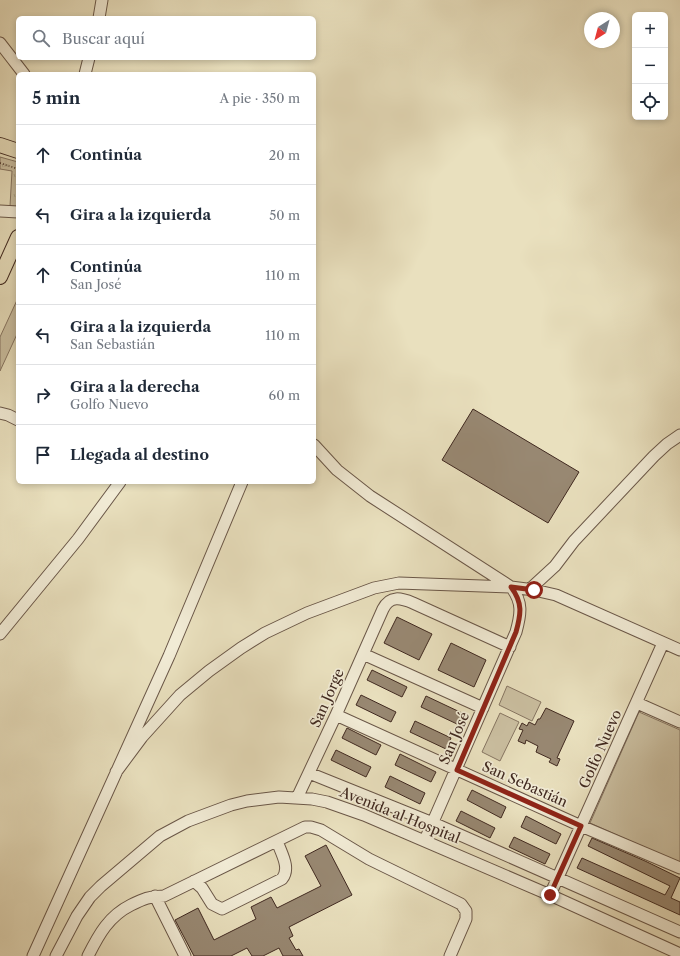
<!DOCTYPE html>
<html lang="es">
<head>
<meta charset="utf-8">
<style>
	:root { --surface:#fff; --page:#f2f2f3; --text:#1f2937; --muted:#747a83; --line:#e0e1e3 }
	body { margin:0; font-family:"Libre Caslon Text",serif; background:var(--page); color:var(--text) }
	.controls { position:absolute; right:12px; top:12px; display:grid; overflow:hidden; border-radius:6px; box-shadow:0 2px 6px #0003 }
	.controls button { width:36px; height:36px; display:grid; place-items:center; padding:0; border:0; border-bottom:1px solid var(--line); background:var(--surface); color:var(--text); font:20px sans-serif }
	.compass { position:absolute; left:584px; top:12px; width:36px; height:36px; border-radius:50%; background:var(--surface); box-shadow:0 2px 6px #0003; rotate:216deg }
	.stop { position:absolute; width:12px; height:12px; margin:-9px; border:3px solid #8f2418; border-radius:50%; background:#fff }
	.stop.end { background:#8f2418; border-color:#fff; box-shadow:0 1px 4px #0008 }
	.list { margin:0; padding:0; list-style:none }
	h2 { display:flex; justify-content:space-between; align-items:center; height:52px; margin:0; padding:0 16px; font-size:17px }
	h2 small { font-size:13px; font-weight:400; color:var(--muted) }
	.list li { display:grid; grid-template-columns:26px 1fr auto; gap:12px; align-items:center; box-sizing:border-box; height:60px; padding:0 16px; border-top:1px solid var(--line) }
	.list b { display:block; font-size:15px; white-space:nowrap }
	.list p { margin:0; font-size:13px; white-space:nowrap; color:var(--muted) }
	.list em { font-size:13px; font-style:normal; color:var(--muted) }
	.icon { flex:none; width:22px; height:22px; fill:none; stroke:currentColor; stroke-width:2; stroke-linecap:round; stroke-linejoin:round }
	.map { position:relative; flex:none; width:680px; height:956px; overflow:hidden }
	.search { position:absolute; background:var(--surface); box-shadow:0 2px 6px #0003; left:16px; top:16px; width:300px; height:44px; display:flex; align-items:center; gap:10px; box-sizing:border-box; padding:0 14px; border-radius:6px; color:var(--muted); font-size:15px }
	.panel { position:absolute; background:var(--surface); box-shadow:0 2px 6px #0003; left:16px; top:72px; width:300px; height:412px; border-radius:6px }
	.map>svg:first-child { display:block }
	.grass { fill:url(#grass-tufts); stroke:#867562 }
	.park { fill:#ccc1a3; stroke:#867562 }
	.building { fill:#988872; stroke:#402920 }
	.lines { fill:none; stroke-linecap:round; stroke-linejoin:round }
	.minor-casing { stroke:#6a5748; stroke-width:13 }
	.major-casing { stroke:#402920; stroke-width:16 }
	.path { stroke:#402920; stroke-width:1.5; stroke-dasharray:1 2; stroke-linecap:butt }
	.minor { stroke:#f1ebd5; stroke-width:11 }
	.major { stroke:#e9e0be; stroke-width:14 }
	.route { stroke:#8f2418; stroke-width:5 }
	.labels { text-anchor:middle; stroke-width:3.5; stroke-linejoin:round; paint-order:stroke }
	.street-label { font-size:14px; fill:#402920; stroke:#f1ebd5 }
</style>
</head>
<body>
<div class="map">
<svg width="680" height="956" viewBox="0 0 680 956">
	<defs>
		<pattern id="grass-tufts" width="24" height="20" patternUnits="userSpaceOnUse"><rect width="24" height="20" fill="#ccc1a3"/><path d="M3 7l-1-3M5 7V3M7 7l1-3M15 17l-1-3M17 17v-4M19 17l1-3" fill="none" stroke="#b0a68c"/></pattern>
	</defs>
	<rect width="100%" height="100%" fill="#e9e0be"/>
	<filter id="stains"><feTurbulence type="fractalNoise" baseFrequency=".005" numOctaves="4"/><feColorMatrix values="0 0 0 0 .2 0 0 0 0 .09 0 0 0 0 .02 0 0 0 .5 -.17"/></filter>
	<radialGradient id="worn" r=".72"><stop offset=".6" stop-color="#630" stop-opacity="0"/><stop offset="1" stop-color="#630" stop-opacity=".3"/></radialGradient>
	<path class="grass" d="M0 157 18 162V207L10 206 12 171 0 169Z"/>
	<path class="park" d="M18 298V332L0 371V337Z
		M507 686 541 702 532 721 499 705Z
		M639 712 680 730V863L590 823Z
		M500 713 519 722 500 761 482 752Z"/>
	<path class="building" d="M473 409 579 472 548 523 442 460Z
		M397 617 432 634 419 660 384 643Z
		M451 643 486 660 474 687 438 670Z
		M372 670 407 687 402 697 367 680Z
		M361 695 396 712 391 722 356 705Z
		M426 696 462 713 457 724 421 707Z
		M546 708 574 721 557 758 560 759 557 766 549 762 551 759 536 752 538 746 526 740 525 744 518 741 523 730 519 729 522 723 527 726 529 722 535 725 538 719H540Z
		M415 721 451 738 446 749 410 732Z
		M347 728 381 745 376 755 342 738Z
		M336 750 371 767 366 777 331 760Z
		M400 754 436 772 431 782 395 765Z
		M390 776 425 793 420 804 385 787Z
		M472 790 506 807 501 818 467 800Z
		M461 811 495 828 490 838 456 821Z
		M526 816 561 834 556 844 521 827Z
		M514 837 550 854 545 864 509 847Z
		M592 838 645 861 680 878 671 898 680 902V915L577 868 582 858 665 895 670 886 588 846Z
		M326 845 352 895 289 927 293 936 289 938 296 950 299 949 303 956H283L279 948 263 956H252L247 948 231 956H194L175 920 198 908 214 940 256 919 251 907 271 897 277 908 321 886 305 856Z"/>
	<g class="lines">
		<defs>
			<path id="minor" d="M99 18 102 0
				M0 43 24 74
				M85 74 89 58
				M0 211 18 212
				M0 413 8 415 18 420
				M314 445 337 470 370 496 511 587C523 602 521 614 516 632L425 840
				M530 589 555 566 574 541 654 456 667 444 680 435
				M0 634 78 539 120 482
				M363 654 483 708
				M637 703 680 722
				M336 715 581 826 680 868
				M116 772 142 737 180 695 209 671 241 648 265 633 307 613 374 588 399 583 511 587 534 590 556 595 680 650
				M309 773 433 823 680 932
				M297 798 336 715 383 609C390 595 401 598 413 603L510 647
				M194 881 202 888 212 904 222 909 282 879C291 868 281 853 277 841
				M550 895 663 643
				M155 896 185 956
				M33 956 169 656 242 482
				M56 956 77 916 90 897 101 886 160 836 188 821 231 805 247 801 279 797 312 799 327 802 364 815 550 895 680 954
				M88 956C99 934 109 916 131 905 143 899 150 896 164 896L305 827H311L321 830 369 859 461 904 466 911V919L450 956"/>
			<path id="major" d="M0 145 18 151
				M0 277 18 237"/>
		</defs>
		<use href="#minor" class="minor-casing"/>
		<use href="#major" class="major-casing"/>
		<path class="path" d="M0 163 18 169"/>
		<use href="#minor" class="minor"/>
		<use href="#major" class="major"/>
	</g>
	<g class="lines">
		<path class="route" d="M534 590 511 587C523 603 521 614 516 632L457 770 581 826 550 895"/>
	</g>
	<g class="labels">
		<g class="street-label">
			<text transform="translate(327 698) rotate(-66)" y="5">San Jorge</text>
			<text transform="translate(454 738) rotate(-67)" y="5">San José</text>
			<text transform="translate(600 749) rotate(-66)" y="5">Golfo Nuevo</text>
			<text transform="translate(525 784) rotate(24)" y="5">San Sebastián</text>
			<text transform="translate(400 815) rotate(22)" y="5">Avenida al Hospital</text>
		</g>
	</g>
	<rect width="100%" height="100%" filter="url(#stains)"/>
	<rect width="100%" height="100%" fill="url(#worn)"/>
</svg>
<div class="controls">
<button>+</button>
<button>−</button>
<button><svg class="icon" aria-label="locate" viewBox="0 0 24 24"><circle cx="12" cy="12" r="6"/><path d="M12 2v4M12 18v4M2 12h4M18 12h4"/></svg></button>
</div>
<svg class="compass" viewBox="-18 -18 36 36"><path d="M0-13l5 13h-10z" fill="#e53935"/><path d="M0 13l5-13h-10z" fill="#747a83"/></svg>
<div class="stop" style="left:534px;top:590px"></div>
<div class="stop end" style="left:550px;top:895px"></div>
<div class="search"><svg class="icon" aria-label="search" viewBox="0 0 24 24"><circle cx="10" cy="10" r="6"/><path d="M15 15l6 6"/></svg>Buscar aquí</div>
<section class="panel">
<h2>5 min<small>A pie · 350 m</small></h2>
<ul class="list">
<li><svg class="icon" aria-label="ahead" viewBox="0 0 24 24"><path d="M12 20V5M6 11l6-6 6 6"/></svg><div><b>Continúa</b></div><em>20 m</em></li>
<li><svg class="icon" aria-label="left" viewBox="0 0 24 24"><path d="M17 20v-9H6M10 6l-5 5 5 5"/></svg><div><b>Gira a la izquierda</b></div><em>50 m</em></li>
<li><svg class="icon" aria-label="ahead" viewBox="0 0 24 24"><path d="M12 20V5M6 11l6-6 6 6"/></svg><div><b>Continúa</b><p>San José</p></div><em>110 m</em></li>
<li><svg class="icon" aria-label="left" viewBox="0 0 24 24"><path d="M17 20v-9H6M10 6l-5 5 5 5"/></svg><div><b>Gira a la izquierda</b><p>San Sebastián</p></div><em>110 m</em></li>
<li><svg class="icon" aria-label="right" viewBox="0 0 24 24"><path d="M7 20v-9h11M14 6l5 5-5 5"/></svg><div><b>Gira a la derecha</b><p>Golfo Nuevo</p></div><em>60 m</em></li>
<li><svg class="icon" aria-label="arrive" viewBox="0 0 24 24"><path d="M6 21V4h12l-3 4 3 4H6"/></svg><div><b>Llegada al destino</b></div></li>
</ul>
</section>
</div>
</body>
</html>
